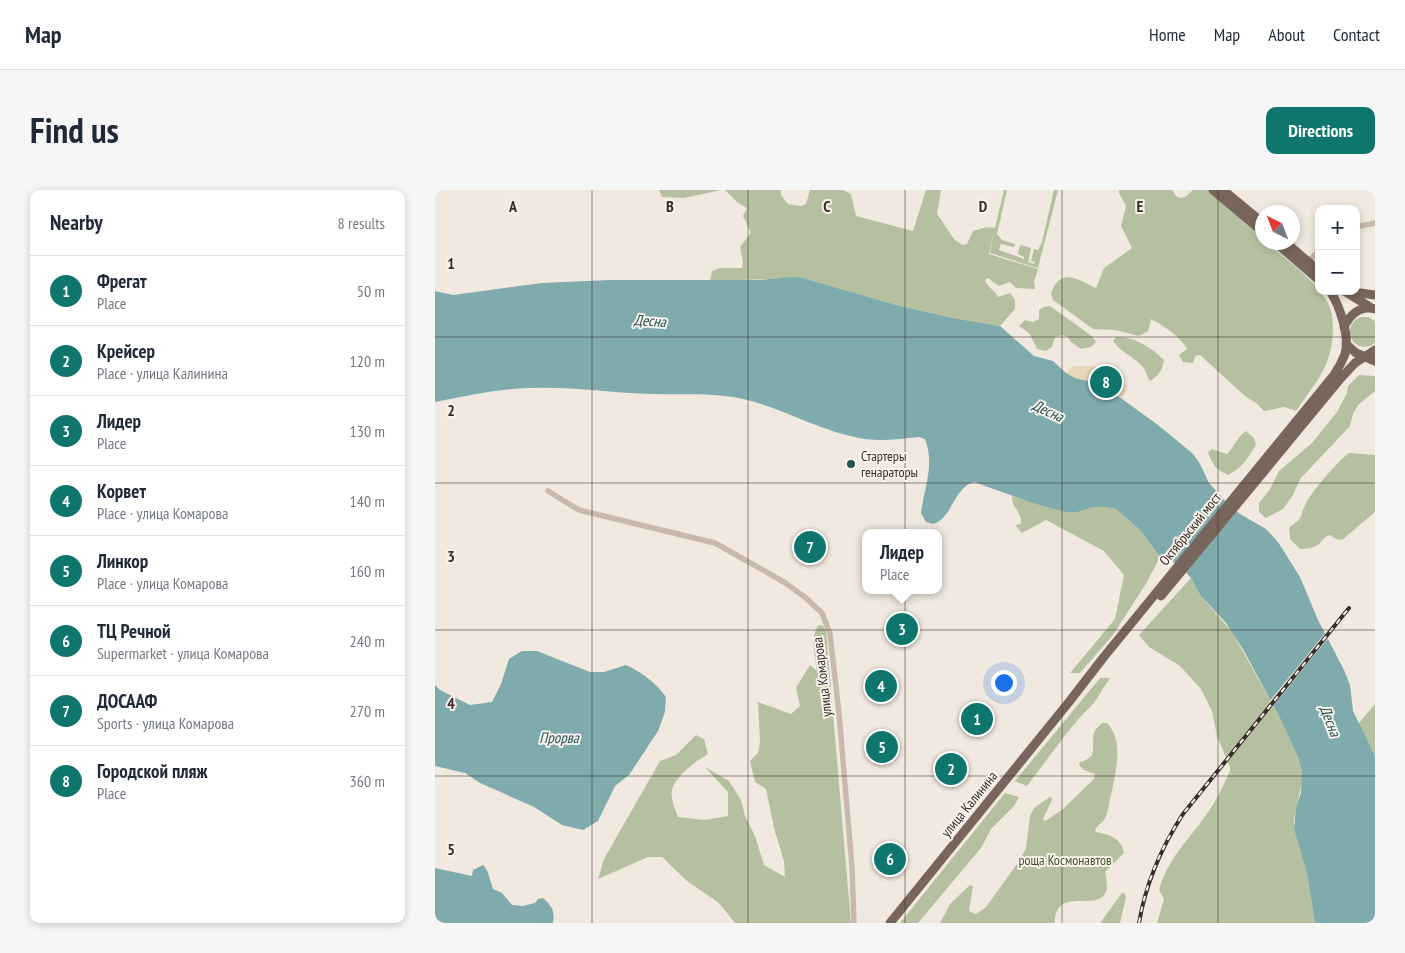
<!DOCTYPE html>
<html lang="en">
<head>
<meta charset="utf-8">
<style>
	:root { --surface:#fff; --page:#f6f6f7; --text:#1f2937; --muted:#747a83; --line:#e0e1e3; --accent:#0f766e }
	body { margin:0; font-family:"PT Sans Narrow",sans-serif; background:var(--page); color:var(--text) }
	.controls { position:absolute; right:15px; top:15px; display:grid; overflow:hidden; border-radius:10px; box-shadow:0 2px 8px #0003 }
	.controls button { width:45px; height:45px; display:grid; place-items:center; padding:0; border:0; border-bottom:1px solid var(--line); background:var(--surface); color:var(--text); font:25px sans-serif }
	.compass { position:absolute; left:820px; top:15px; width:45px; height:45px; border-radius:50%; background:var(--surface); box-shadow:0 2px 8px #0003; rotate:318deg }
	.you { position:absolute; left:568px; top:492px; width:18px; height:18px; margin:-12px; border:4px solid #fff; border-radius:50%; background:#1a73e8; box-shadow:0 0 0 8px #1a73e833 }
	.badge { display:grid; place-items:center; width:32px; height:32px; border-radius:50%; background:var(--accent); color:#fff; font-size:16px; font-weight:700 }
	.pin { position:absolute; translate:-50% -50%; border:2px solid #fff; box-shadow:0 1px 5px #0006 }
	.popup { position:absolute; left:427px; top:339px; width:80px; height:65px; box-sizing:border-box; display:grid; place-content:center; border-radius:10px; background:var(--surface); filter:drop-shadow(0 1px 4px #0005); font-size:16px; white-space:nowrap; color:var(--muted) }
	.popup b { font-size:19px; color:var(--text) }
	.popup::after { content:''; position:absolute; left:50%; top:100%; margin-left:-10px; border:10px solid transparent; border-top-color:var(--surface) }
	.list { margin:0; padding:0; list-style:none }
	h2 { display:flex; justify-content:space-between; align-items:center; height:65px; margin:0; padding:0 20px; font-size:21px }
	h2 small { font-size:16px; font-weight:400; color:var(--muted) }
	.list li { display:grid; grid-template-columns:32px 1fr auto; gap:15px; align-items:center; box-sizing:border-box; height:70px; padding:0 20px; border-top:1px solid var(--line) }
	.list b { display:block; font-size:19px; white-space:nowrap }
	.list p { margin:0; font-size:16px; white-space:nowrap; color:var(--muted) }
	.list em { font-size:16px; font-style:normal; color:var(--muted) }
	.map { position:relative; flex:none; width:940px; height:733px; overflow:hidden; border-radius:10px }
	header { display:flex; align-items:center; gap:30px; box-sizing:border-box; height:70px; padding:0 25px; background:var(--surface); border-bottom:1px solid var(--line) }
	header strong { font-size:24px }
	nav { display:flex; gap:28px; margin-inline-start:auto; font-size:18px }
	.intro { display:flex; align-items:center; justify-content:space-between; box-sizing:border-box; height:120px; padding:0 30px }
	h1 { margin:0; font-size:35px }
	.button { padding:12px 22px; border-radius:10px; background:var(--accent); color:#fff; font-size:18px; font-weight:700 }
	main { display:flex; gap:30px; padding:0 30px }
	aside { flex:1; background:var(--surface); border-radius:10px; box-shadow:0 2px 8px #0003 }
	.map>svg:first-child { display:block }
	.green { fill:#b5c0a0 }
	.sand { fill:#ead9b9 }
	.water { fill:#80abad }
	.pier { fill:#f1e9df }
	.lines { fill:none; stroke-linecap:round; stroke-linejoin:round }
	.minor { stroke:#c9b9ac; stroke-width:5.5 }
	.primary { stroke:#78665c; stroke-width:9 }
	.rail-casing { stroke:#372e2a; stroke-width:4 }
	.rail { stroke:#f9f3ec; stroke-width:2; stroke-dasharray:5.5; stroke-linecap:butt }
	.grid { fill:none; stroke:#372e2a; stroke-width:1; stroke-opacity:0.55 }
	.poi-dot { fill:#225357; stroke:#f9f3ec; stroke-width:2 }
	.labels { text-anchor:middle; stroke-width:4; stroke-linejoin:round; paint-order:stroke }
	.poi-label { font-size:14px; fill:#372e2a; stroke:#f9f3ec; text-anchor:start }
	.street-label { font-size:14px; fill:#372e2a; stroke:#f9f3ec }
	.park-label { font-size:14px; fill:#475430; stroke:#f9f3ec }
	.water-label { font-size:15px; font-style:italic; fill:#225357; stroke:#f9f3ec }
	.grid-label { font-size:16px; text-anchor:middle; font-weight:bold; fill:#372e2a; stroke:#f9f3ec; stroke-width:4; stroke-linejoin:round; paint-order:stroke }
</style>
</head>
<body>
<header>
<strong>Map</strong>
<nav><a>Home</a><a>Map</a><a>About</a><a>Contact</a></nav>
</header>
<div class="intro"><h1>Find us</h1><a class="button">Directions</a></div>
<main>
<aside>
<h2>Nearby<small>8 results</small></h2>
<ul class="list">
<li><span class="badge">1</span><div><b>Фрегат</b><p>Place</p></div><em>50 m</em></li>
<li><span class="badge">2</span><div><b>Крейсер</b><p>Place · улица Калинина</p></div><em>120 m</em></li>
<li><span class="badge">3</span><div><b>Лидер</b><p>Place</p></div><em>130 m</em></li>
<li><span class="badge">4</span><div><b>Корвет</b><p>Place · улица Комарова</p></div><em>140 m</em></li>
<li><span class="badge">5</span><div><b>Линкор</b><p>Place · улица Комарова</p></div><em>160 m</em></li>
<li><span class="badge">6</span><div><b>ТЦ Речной</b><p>Supermarket · улица Комарова</p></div><em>240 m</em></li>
<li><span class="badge">7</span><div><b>ДОСААФ</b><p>Sports · улица Комарова</p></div><em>270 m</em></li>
<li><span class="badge">8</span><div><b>Городской пляж</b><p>Place</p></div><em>360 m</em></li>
</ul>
</aside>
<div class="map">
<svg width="940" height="733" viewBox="0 0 940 733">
	<rect width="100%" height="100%" fill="#f1e9df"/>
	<path class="green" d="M224 0H286L249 8 227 7Z
		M290 0H346V5L353 14 366 16 371 14 375 0H408L416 4 421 26 478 41 491 0H506L502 24 519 49 527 55 532 54 538 41 551 37 560 38 569 0H572L562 44 567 50 580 54 579 57 566 54 564 60 589 69V67L583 64 585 55 596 58 593 72 599 74 600 72 596 71 599 59 603 60 607 52 619 0H623L603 78 555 63 558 46 554 64 603 79 599 91 600 99 581 98 575 92 564 96 553 88 550 90C553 98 560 100 563 107L575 103 580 110V119L565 136 518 128 465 116 368 88 275 91 277 81 285 78H307L308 72 305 57 316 43 308 26 312 18 302 12Z
		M684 0H737L741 6 745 8 750 7 758 0H772L827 48 828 52 832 53C852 70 876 87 890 108 896 116 898 128 898 138 898 175 881 192 861 221L849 217 829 221 821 213 810 206 765 165 760 166 758 173 748 172 744 165 752 159C745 146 729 136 716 129L713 141 704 146 680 140 658 139 618 110 616 103C626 77 642 89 661 98L669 78 697 58 686 36 691 16 684 3Z
		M615 116 658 147 661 152 656 157 646 159 636 152 633 147 628 145 620 147 617 157 611 161 602 159 595 144 584 136 590 130 598 132 604 129V120L609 117Z
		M925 127H933L940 131V153C921 167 903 139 925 127Z
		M681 147C699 146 717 158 729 170 728 179 723 187 715 191 711 186 711 180 707 176 698 166 685 162 678 151Z
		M924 185 940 186V201L923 215 918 224 915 236 865 289 858 305 848 319 831 328 824 322V313L835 299 844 281 877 253 902 222 912 203 913 196Z
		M811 241 819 248 821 255C813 268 807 278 793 285 781 280 777 274 773 262L777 259 792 264C800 256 802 247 811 241Z
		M914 263 940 265V322L907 350 901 349 895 345C889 347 889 349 885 353 880 358 872 359 865 359L855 349 854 337C869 329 865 325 871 313 877 301 903 271 914 263Z
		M577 306 629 322H643L659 317H671L681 319 705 340 725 367 712 392 678 445 645 483H635L680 429 689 385 669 361 611 330 587 343 580 335 586 334C587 322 576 317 577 306Z
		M756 388 765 405 797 442 843 524 863 567 867 582V593L859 630V638L872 684 880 733H722L729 709 724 700C733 668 753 651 771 625 781 612 788 596 795 581V577L782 546 777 521 766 499 745 476 714 457 704 445Z
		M384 435 388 436 391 441 416 733H300L284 713 252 691 227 667H213L163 689 169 669 225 571 241 565 261 545 269 549 273 564C260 572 233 590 237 608 238 615 241 621 243 627L269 630 293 626V602L270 577 294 591 306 610 310 626 320 646 329 675 350 687 349 671 340 642 331 599 320 592 315 571 323 563 325 552 323 512 356 524 365 516 361 498 375 475 382 481C381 468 374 446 384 435Z
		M665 488H675L659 513 647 525 631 544 592 596 580 591Z
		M940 514V566L923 534Z
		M667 533H672C690 551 680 587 675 609 674 615 673 623 670 628 668 633 662 635 660 640L661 642C673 644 687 648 689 663L670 682C671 686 672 693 672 698 667 726 620 693 620 733H505L515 714 535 695 538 696 534 721 541 724 551 717 585 670 591 658 595 626 599 618 616 606 617 610 608 629 609 631 612 630 628 619 659 589 660 584 649 580 644 575 645 572C665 567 655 557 659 543 660 539 664 536 667 533Z
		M570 603 584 607 579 616 556 639 546 658 483 733H465Z
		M687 703H689L691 707 685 733H665Z"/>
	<path class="sand" d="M639 176H659L691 195 692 200 687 207 661 193 640 188 631 183Z"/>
	<path class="water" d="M358 87 368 88 465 116 518 128 565 136 599 166 618 171 631 183 640 188 661 193 672 198 723 235 757 263 764 272 774 293 793 314 805 324 831 339 843 352 865 387 883 430 909 480 915 495 918 521 940 566V733H880L872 684 859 639 861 618 866 603 867 582 863 567 843 524 809 461 791 433 765 405 756 388 749 380 734 369 725 367 705 340 681 319 671 317H659L643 322H629L598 313 539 292C518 298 518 328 498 334L491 332 486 323C489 298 500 275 490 249L484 247C464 249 444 252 424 248 380 240 341 214 298 207 272 203 245 205 218 204 177 203 135 196 94 198 62 199 31 206 0 212V101L18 105 107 93 175 90H325Z
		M87 461H102L155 482H169L191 475C208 483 220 492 231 507L230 522 223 541 194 585 180 596 163 631 148 640 127 635 99 617 45 593 30 583 0 576V495L5 500 35 515 57 512 66 494 74 469Z
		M48 675 52 680 58 699 67 703 77 715 88 716 100 713 103 709 108 708C117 716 120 721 118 733H0V678L37 686 38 680Z"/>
	<path class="pier" d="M892 441 894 447 837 517 834 512Z"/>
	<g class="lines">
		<path class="minor" d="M921 37 940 33
			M873 72 884 60
			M113 301 144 320 280 353 349 392 371 408 387 423 395 444 404 523 417 677 419 733"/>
		<path class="primary" d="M778 0 828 42
			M788 0 828 33
			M840 52 884 90
			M850 52 884 81
			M909 101 935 117
			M913 103 918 102 940 105
			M909 137C915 125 925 115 940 119
			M911 154 921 163 940 171
			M726 406 906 188 920 173 940 160
			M455 733 634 512 668 468 899 185C903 179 907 172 910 164 915 147 905 116 895 101"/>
		<defs>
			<path id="rail" d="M704 733C711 692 726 658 748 624L914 418"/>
		</defs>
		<use href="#rail" class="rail-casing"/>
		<use href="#rail" class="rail"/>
	</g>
	<path class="grid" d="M157 0V733M313 0V733M470 0V733M627 0V733M783 0V733M0 147H940M0 293H940M0 440H940M0 586H940"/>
	<circle class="poi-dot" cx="416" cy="274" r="5"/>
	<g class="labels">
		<g class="poi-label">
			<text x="426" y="271">Стартеры<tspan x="426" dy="16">генараторы</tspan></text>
		</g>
		<g class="street-label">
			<text transform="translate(755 339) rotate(-51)" y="5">Октябрьский мост</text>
			<text transform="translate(387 487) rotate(-97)" y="5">улица Комарова</text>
			<text transform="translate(534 614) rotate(-51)" y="5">улица Калинина</text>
		</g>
		<g class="park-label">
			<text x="630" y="675">роща Космонавтов</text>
		</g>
		<g class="water-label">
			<text transform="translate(215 131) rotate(4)" y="5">Десна</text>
			<text transform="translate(613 221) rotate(25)" y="5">Десна</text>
			<text transform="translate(895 531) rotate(69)" y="5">Десна</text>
			<text x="124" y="553">Прорва</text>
		</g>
	</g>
	<g class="grid-label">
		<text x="78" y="22">A</text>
		<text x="235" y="22">B</text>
		<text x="392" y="22">C</text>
		<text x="548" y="22">D</text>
		<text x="705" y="22">E</text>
		<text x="16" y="79">1</text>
		<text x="16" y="226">2</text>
		<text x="16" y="372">3</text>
		<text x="16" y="519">4</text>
		<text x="16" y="665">5</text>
	</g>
</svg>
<div class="controls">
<button>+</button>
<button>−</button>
</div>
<svg class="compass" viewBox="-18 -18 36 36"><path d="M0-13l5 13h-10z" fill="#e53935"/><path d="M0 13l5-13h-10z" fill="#747a83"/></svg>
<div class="you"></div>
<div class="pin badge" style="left:542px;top:529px">1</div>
<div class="pin badge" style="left:516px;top:579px">2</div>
<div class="pin badge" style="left:467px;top:439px">3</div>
<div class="popup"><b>Лидер</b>Place</div>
<div class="pin badge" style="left:446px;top:496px">4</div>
<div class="pin badge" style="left:447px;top:557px">5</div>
<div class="pin badge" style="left:455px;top:669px">6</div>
<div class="pin badge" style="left:375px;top:357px">7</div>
<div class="pin badge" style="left:671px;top:192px">8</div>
</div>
</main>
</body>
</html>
